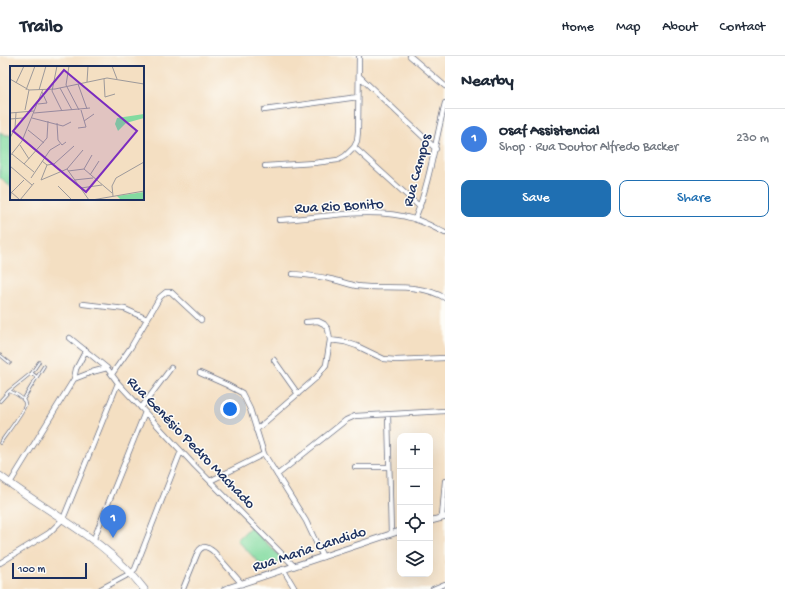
<!DOCTYPE html>
<html lang="en">
<head>
<meta charset="utf-8">
<style>
	:root { --surface:#fff; --page:#f6f6f7; --text:#1f2937; --muted:#747a83; --line:#e0e1e3; --accent:#1f6fb2 }
	body { margin:0; font-family:"Gochi Hand",sans-serif; background:var(--page); color:var(--text) }
	.controls { position:absolute; right:12px; bottom:12px; display:grid; overflow:hidden; border-radius:8px; box-shadow:0 4px 16px #0002 }
	.controls button { width:36px; height:36px; display:grid; place-items:center; padding:0; border:0; border-bottom:1px solid var(--line); background:var(--surface); color:var(--text); font:20px sans-serif }
	.scale { position:absolute; left:12px; bottom:10px; width:75px; box-sizing:border-box; padding-left:4px; border:2px solid #1b2f5e; border-top:0; font-size:11px; line-height:14px; white-space:nowrap; color:#1b2f5e; -webkit-text-stroke:3px #fdfcf7; paint-order:stroke }
	.you { position:absolute; left:230px; top:353px; width:14px; height:14px; margin:-10px; border:3px solid #fff; border-radius:50%; background:#1a73e8; box-shadow:0 0 0 6px #1a73e833 }
	.badge { display:grid; place-items:center; width:26px; height:26px; border-radius:50%; background:var(--accent); color:#fff; font-size:13px; font-weight:700 }
	.pin { position:absolute; translate:-50% -33px; filter:drop-shadow(0 1px 2px #0008) }
	.pin::after { content:''; position:absolute; top:21px; width:14px; height:12px; background:inherit; clip-path:polygon(0 0,100% 0,50% 100%) }
	.list { margin:0; padding:0; list-style:none }
	h2 { display:flex; justify-content:space-between; align-items:center; height:52px; margin:0; padding:0 16px; font-size:17px }
	h2 small { font-size:13px; font-weight:400; color:var(--muted) }
	.list li { display:grid; grid-template-columns:26px 1fr auto; gap:12px; align-items:center; box-sizing:border-box; height:60px; padding:0 16px; border-top:1px solid var(--line) }
	.list b { display:block; font-size:15px; white-space:nowrap }
	.list p { margin:0; font-size:13px; white-space:nowrap; color:var(--muted) }
	.list em { font-size:13px; font-style:normal; color:var(--muted) }
	.actions { display:flex; gap:8px; padding:12px 16px }
	.actions a { flex:1; padding:9px 0; border:1px solid var(--accent); border-radius:8px; text-align:center; font-size:14px; color:var(--accent) }
	.actions .main { background:var(--accent); color:#fff }
	.icon { flex:none; width:22px; height:22px; fill:none; stroke:currentColor; stroke-width:2; stroke-linecap:round; stroke-linejoin:round }
	.map { position:relative; flex:none; width:445px; height:533px; overflow:hidden }
	header { display:flex; align-items:center; gap:24px; box-sizing:border-box; height:56px; padding:0 20px; background:var(--surface); border-bottom:1px solid var(--line) }
	header strong { font-size:19px }
	nav { display:flex; gap:22px; margin-inline-start:auto; font-size:14px }
	main { display:flex }
	aside { flex:1; background:var(--surface) }
	.map>svg:first-child { display:block }
	.green { fill:#83dba0; stroke:#4f857f }
	.lines { fill:none; stroke-linecap:round; stroke-linejoin:round }
	.service-casing { stroke:#676d81; stroke-width:3.5 }
	.minor-casing { stroke:#676d81; stroke-width:6 }
	.tertiary-casing { stroke:#676d81; stroke-width:7 }
	.primary-casing { stroke:#676d81; stroke-width:8 }
	.service { stroke:#fff; stroke-width:2 }
	.minor { stroke:#fff; stroke-width:4.5 }
	.tertiary { stroke:#fff; stroke-width:5.5 }
	.primary { stroke:#fff; stroke-width:7 }
	.labels { text-anchor:middle; stroke-width:3; stroke-linejoin:round; paint-order:stroke }
	.street-label { font-size:15px; fill:#1b2f5e; stroke:#fdfcf7 }
	.inset-road { fill:none; stroke:#9d999a; stroke-width:1 }
	.view { fill:#7b2cbf; fill-opacity:0.15; stroke:#7b2cbf; stroke-width:2 }
	.inset-edge { fill:none; stroke:#1b2f5e; stroke-width:2 }
</style>
</head>
<body>
<header>
<strong>Trailo</strong>
<nav><a>Home</a><a>Map</a><a>About</a><a>Contact</a></nav>
</header>
<main>
<div class="map">
<svg width="445" height="533" viewBox="0 0 445 533">
	<rect width="100%" height="100%" fill="#fdfcf7"/>
	<filter id="ink" filterUnits="userSpaceOnUse"><feTurbulence type="fractalNoise" baseFrequency=".025" numOctaves="2"/><feDisplacementMap in="SourceGraphic" scale="8" xChannelSelector="R" yChannelSelector="G"/><feConvolveMatrix kernelMatrix="1 2 1 2 8 2 1 2 1" color-interpolation-filters="sRGB"/></filter>
	<filter id="wash" filterUnits="userSpaceOnUse"><feTurbulence type="fractalNoise" baseFrequency=".012" numOctaves="4" result="noise"/><feDisplacementMap in="SourceGraphic" scale="16" xChannelSelector="R" yChannelSelector="G"/><feGaussianBlur stdDeviation="0.9" result="paint"/><feColorMatrix in="noise" values="0 0 0 0 0 0 0 0 0 0 0 0 0 0 0 0 0 1.4 0 .05"/><feComposite in="paint" operator="in"/></filter>
	<g filter="url(#wash)">
		<rect width="100%" height="100%" fill="#f4dfc2"/>
		<path class="green" d="M0 76 5 79H11V131L0 122Z
			M250 471 283 503 267 515 237 484Z"/>
	</g>
	<g filter="url(#ink)">
		<g class="lines">
			<defs>
				<path id="service" d="M0 299 10 307
					M31 318 39 306
					M37 321 44 310
					M9 335 30 318H33L37 321 23 344
					M0 345 9 335C14 337 26 342 25 349 24 355 5 380 0 387"/>
				<path id="minor" d="M410 0 445 30
					M359 20 436 93
					M264 54 358 41
					M354 91 420 151
					M265 110 314 107 338 104 345 100 354 91 357 85 358 75 359 0
					M415 163C430 125 435 86 445 47
					M279 164C322 162 372 150 414 163 425 166 435 172 445 177
					M293 218C305 219 318 220 330 223 339 225 348 228 357 230 386 234 419 226 445 242
					M83 248 125 253 147 263
					M70 282 107 312 118 327 195 410 294 510
					M330 284 345 286 357 290 384 303 396 304 445 302
					M274 304 298 338
					M200 317 227 329 242 337 250 353 264 398 306 465 323 501
					M112 318 131 291 160 241 166 236H171L201 264
					M74 323 92 316 107 312
					M141 352 171 312
					M388 358 391 478
					M256 374 316 322 326 309 330 284 328 273 324 268 318 265 306 266
					M355 411H389
					M277 419 346 364 355 360 445 355
					M210 425 264 398
					M10 427 74 323 76 313 86 294
					M442 461 445 425
					M93 485 145 356
					M0 507 49 477 63 463 118 327
					M283 513 295 533
					M101 533 131 517 135 513 181 395
					M183 533 198 496C203 488 208 491 214 496L242 528
					M433 533 445 528"/>
				<path id="tertiary" d="M430 465 445 461
					M225 533 400 475"/>
				<path id="primary" d="M0 420C48 457 107 484 144 533"/>
			</defs>
			<use href="#service" class="service-casing"/>
			<use href="#minor" class="minor-casing"/>
			<use href="#tertiary" class="tertiary-casing"/>
			<use href="#primary" class="primary-casing"/>
			<use href="#service" class="service"/>
			<use href="#minor" class="minor"/>
			<use href="#tertiary" class="tertiary"/>
			<use href="#primary" class="primary"/>
		</g>
	</g>
	<g class="labels">
		<g class="street-label">
			<text transform="translate(416 114) rotate(-75)" y="5">Rua Campos</text>
			<text transform="translate(339 149) rotate(-3)" y="5">Rua Rio Bonito</text>
			<text transform="translate(192 386) rotate(46)" y="5">Rua Genésio Pedro Machado</text>
			<text transform="translate(309 492) rotate(-18)" y="5">Rua Maria Candido</text>
		</g>
	</g>
	<g transform="translate(10 10)">
		<rect width="134" height="134" fill="#f4dfc2"/>
		<path d="M134 48V52L116 57 108 65 105 58 107 52ZM134 126V134H111L107 130Z" fill="#83dba0"/>
		<path class="inset-road" d="M47 0 42 25 52 45M59 0 56 19 69 44M102 0 107 13M0 13 19 24 45 23 97 12 134 18M94 13 95 31 105 28M77 16 78 0M6 17 14 0M68 18 77 43M50 22 62 44M16 24 25 0M29 24 36 0M28 38 37 37 32 26M15 44 19 24M0 47 24 45M24 47 80 42M22 52 53 60 61 56M0 53 13 52M74 55 84 48M47 57 48 74 52 79 56 76M68 62 76 61 71 44M18 64 34 77M0 72 5 62 6 47M13 73 27 86M10 79 19 93M2 88 24 106M0 90 12 75 33 23M32 95 37 99 44 98 64 80M14 98 37 72 38 55M37 99 31 114 57 103 73 84M0 100 22 119M57 103 79 134M74 103 102 127M74 103 82 89M58 105 74 103M80 109 89 95M21 112 40 84 50 78M64 114 83 112M48 120 62 134M71 122 92 119M0 125 10 134M103 130 102 120 106 112 134 96M0 134 1 127 14 114M10 134 24 117M82 134 134 125"/>
		<path class="view" d="M54 4 127 65 76 126 3 65Z"/>
		<rect width="134" height="134" class="inset-edge"/>
	</g>
</svg>
<div class="controls">
<button>+</button>
<button>−</button>
<button><svg class="icon" aria-label="locate" viewBox="0 0 24 24"><circle cx="12" cy="12" r="6"/><path d="M12 2v4M12 18v4M2 12h4M18 12h4"/></svg></button>
<button><svg class="icon" aria-label="layers" viewBox="0 0 24 24"><path d="M12 4l9 5-9 5-9-5zM3 14l9 5 9-5"/></svg></button>
</div>
<div class="scale">100 m</div>
<div class="you"></div>
<div class="pin badge" style="left:113px;top:482px;background:#3f7fe0">1</div>
</div>
<aside>
<h2>Nearby<small></small></h2>
<ul class="list">
<li><span class="badge" style="background:#3f7fe0">1</span><div><b>Osaf Assistencial</b><p>Shop · Rua Doutor Alfredo Backer</p></div><em>230 m</em></li>
</ul>
<div class="actions"><a class="main">Save</a><a>Share</a></div>
</aside>
</main>
</body>
</html>
